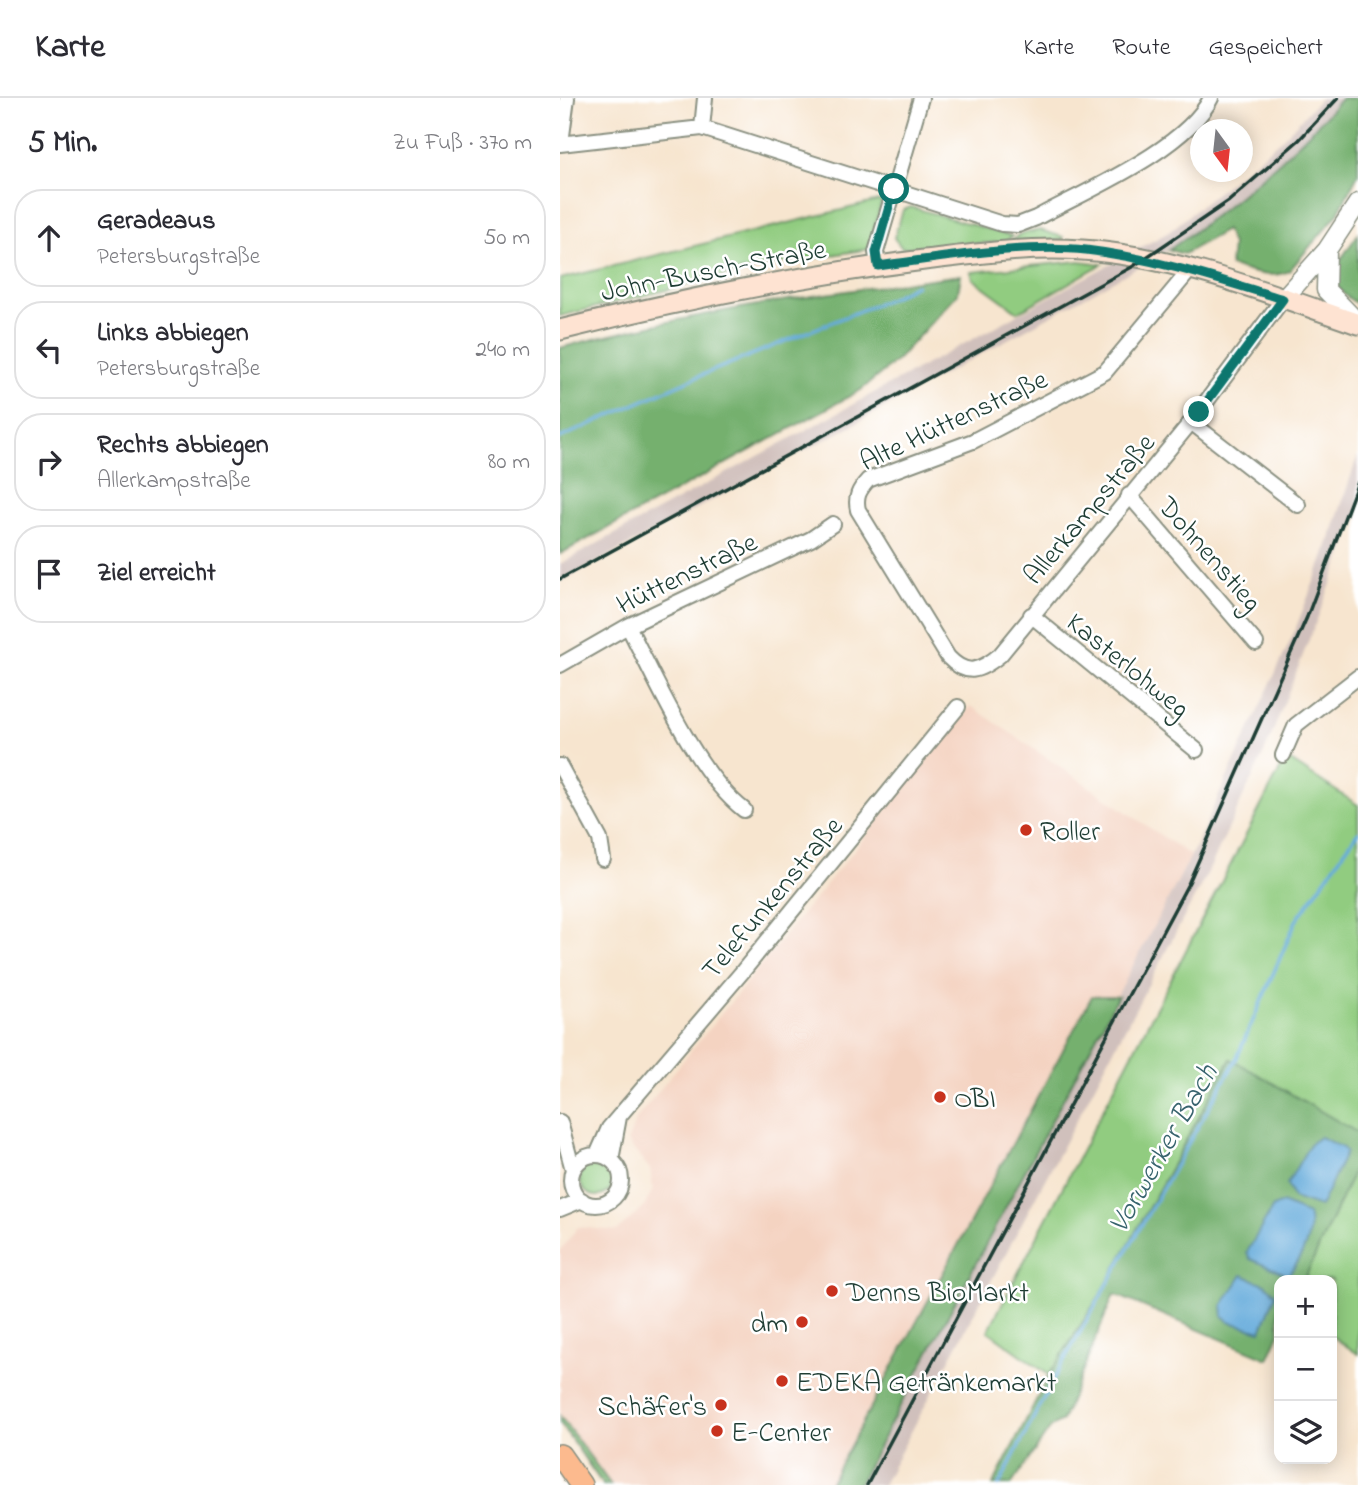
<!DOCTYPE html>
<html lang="de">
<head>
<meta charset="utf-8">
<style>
	:root { --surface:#fff; --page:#f7f7f7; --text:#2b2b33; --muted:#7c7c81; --line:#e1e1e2 }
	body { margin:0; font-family:"Indie Flower",sans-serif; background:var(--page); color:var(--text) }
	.controls { position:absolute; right:21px; bottom:21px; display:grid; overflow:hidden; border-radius:14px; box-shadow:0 4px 18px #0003 }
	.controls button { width:63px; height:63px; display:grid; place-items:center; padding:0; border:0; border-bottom:2px solid var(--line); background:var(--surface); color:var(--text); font:35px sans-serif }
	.compass { position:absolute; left:630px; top:21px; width:63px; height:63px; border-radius:50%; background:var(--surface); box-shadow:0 4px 18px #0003; rotate:165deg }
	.stop { position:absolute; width:21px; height:21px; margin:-16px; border:5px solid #0f766e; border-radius:50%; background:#fff }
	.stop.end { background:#0f766e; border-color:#fff; box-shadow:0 2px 7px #0008 }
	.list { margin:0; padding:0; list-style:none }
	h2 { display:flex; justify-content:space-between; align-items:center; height:91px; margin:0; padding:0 28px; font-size:30px }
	h2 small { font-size:23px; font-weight:400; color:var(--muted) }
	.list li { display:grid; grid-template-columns:46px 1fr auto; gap:21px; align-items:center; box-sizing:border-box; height:98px; margin:0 14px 14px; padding:0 14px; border:2px solid var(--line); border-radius:28px }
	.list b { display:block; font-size:26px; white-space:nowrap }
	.list p { margin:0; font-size:23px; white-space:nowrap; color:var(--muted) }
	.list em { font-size:23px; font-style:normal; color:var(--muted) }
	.icon { flex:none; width:38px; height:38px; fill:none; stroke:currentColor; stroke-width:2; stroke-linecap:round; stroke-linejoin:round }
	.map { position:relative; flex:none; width:798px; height:1387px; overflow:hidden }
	header { display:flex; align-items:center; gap:42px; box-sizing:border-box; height:98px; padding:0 35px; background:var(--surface); border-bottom:2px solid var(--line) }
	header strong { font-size:33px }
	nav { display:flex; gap:38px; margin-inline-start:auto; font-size:24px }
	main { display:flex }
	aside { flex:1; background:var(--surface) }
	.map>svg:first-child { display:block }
	.built { fill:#f4d3c1 }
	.industrial { fill:#d0c0bc }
	.green { fill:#91cc80; stroke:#58845a; stroke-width:2 }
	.forest { fill:#74b06e; stroke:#4a7651; stroke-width:2 }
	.water { fill:#65abdb; stroke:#427488; stroke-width:2 }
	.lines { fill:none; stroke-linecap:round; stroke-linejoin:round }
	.stream { stroke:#65abdb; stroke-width:3.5 }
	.minor-casing { stroke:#8b9182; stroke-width:18 }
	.tertiary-casing { stroke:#8b9182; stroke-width:21 }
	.secondary-casing { stroke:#8b9182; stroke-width:23 }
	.primary-casing { stroke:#8b9182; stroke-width:24 }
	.minor { stroke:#fff; stroke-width:14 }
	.tertiary { stroke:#fff; stroke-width:18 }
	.secondary { stroke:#fee3d2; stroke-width:19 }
	.primary { stroke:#fcba8e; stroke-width:21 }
	.rail { stroke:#1f3d34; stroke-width:3.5 }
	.route { stroke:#0f766e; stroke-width:9 }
	.poi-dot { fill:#c8321e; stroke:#fff; stroke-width:2.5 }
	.labels { text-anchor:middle; stroke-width:5; stroke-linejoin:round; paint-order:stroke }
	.street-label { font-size:28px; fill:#1f3d34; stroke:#fff }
	.poi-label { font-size:28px; fill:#1f3d34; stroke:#fff; text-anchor:start }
	.water-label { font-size:30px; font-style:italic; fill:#38646e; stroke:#fff }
</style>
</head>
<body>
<header>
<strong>Karte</strong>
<nav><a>Karte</a><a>Route</a><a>Gespeichert</a></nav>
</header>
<main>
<aside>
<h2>5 Min.<small>Zu Fuß · 370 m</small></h2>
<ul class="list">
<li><svg class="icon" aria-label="ahead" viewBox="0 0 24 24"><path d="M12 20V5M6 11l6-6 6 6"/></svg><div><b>Geradeaus</b><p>Petersburgstraße</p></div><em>50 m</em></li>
<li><svg class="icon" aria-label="left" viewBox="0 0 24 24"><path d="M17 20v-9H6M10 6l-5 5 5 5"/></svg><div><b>Links abbiegen</b><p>Petersburgstraße</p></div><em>240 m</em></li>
<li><svg class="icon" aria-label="right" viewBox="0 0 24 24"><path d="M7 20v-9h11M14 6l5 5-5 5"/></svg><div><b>Rechts abbiegen</b><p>Allerkampstraße</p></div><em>80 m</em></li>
<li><svg class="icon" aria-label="arrive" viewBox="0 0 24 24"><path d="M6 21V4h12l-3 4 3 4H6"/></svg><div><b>Ziel erreicht</b></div></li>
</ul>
</aside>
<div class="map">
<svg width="798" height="1387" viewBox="0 0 798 1387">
	<rect width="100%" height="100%" fill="#fff"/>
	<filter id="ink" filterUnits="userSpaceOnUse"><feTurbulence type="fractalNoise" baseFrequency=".0143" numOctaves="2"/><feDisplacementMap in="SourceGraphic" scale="14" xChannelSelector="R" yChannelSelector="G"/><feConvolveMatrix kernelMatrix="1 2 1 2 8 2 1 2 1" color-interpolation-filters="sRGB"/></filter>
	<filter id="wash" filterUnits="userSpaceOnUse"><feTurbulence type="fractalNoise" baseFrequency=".00686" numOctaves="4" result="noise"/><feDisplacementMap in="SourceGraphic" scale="28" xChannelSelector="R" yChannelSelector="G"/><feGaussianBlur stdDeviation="1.57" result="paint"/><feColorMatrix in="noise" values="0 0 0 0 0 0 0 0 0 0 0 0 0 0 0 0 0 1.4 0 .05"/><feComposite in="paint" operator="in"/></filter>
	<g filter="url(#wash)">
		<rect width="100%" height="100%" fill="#f7e5cf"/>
		<path class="built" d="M411 608 631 758 558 898H532L269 1387H51L0 1318V1153L18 1129 57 1133 84 1109 93 1091 90 1071 67 1044 76 1021Z"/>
		<path class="industrial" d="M761 0H782L741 46 671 107 609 152 298 324 0 484V466L609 134 723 40Z
			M798 357V417L708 646 649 772 323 1387H298L631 758 733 537 766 453Z"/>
		<path class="green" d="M322 102 309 151 209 167 0 218V181Z
			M351 109 452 138 446 144 342 150 334 140 343 112Z
			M480 132 503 139V142L452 144 458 137Z
			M520 163 542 166 458 214 413 181 411 174Z
			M726 660 798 707V1035L671 961 544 1191 489 1277 428 1233Z
			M798 1063V1256L772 1238V1182H744Z
			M20 1081a17 17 0 1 1 34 0a17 17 0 1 1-34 0Z"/>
		<path class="forest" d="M782 0H798V76L777 117 729 173C710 182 689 173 670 168L672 147 666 132 624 156 609 152C673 106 730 59 782 0Z
			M798 136V206C758 184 779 165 798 136Z
			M401 177 398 195 337 262 301 292 0 456V250C131 214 266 195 401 177Z
			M532 898H558L298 1387H269Z
			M671 961 798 1035V1063L744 1182H719V1236L708 1261 554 1196 502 1323 491 1329 451 1387H433L489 1277 544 1191Z
			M0 1318 51 1387H43L0 1325Z"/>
		<path class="water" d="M760 1039 783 1050 786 1054 760 1109 733 1100 727 1086 750 1046Z
			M722 1105 748 1116C754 1136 741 1162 728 1177L690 1161 687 1154 713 1109Z
			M682 1177 705 1186 716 1196 701 1233 669 1224 663 1218 662 1208Z"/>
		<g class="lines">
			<path class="stream" d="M0 340 120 286 329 201 356 187
				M439 1387 495 1278 675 964 736 823 798 734"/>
		</g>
	</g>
	<g filter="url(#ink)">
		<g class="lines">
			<defs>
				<path id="minor" d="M142 30 145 0
					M1 45 7 0
					M0 46 142 30 442 126 458 127 476 120C526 93 626 51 651 0
					M318 168 316 154 361 0
					M630 172 545 274 413 343 308 382C299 392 295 399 298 412L388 559C407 579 420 573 440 557L631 324 723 201
					M631 324 738 407
					M569 397 696 545
					M471 517 636 652
					M68 528C97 584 136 675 184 712
					M0 567 68 528 251 441 273 426
					M723 657 736 627 798 579
					M0 668 40 741 43 761
					M0 1024 13 1072
					M37 1057 49 1030 183 873 398 609
					M11 1082a25 25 0 1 1 50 0a25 25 0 1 1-50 0Z
					M51 1062 59 1019
					M0 1111 22 1102"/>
				<path id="tertiary" d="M767 152 766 192 798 225
					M723 201 767 152 798 105"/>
				<path id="secondary" d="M0 232C120 202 241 177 364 162 416 156 470 148 522 152 616 158 710 196 798 226"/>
				<path id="primary" d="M0 1357 21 1387"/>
			</defs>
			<use href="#minor" class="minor-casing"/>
			<use href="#tertiary" class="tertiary-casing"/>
			<use href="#secondary" class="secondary-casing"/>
			<use href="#primary" class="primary-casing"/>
			<use href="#minor" class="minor"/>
			<use href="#tertiary" class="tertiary"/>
			<use href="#secondary" class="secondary"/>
			<use href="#primary" class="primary"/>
			<path class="rail" d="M0 481 572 169 669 103 739 42 778 0
				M307 1387 629 784 747 519 798 384"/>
		</g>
	</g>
	<g class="lines" filter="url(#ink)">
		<path class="route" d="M334 91 316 154 318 168C382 160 463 145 526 152 594 160 658 181 723 201L639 314"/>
	</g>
	<g class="poi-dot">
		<circle cx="466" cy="732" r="7"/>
		<circle cx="380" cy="999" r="7"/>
		<circle cx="272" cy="1193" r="7"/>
		<circle cx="242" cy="1224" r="7"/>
		<circle cx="222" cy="1283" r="7"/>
		<circle cx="161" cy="1307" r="7"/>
		<circle cx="157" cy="1333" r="7"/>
	</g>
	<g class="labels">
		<g class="street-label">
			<text transform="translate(153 171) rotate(-11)" y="10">John-Busch-Straße</text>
			<text transform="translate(393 321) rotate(-25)" y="10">Alte Hüttenstraße</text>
			<text transform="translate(528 410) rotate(-50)" y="10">Allerkampstraße</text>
			<text transform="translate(651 455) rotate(49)" y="10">Dohnenstieg</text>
			<text transform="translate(126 474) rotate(-26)" y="10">Hüttenstraße</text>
			<text transform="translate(569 566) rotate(39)" y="10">Kasterlohweg</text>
			<text transform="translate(211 799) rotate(-50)" y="10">Telefunkenstraße</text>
		</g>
		<g class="poi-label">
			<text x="480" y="742">Roller</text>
			<text x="394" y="1009">OBI</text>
			<text x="286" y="1203">Denns BioMarkt</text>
			<text x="228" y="1234" text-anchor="end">dm</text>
			<text x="236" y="1293">EDEKA Getränkemarkt</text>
			<text x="147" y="1317" text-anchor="end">Schäfer's</text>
			<text x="171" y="1343">E-Center</text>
		</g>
		<g class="water-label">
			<text transform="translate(602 1050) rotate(-60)" y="10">Vorwerker Bach</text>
		</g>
	</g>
</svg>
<div class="controls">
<button>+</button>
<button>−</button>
<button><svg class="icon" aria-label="layers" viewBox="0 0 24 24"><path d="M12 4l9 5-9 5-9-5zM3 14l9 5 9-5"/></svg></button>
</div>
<svg class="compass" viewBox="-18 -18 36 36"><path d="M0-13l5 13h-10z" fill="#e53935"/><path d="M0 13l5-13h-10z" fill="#7c7c81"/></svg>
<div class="stop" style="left:334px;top:91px"></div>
<div class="stop end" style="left:639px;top:314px"></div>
</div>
</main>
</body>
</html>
